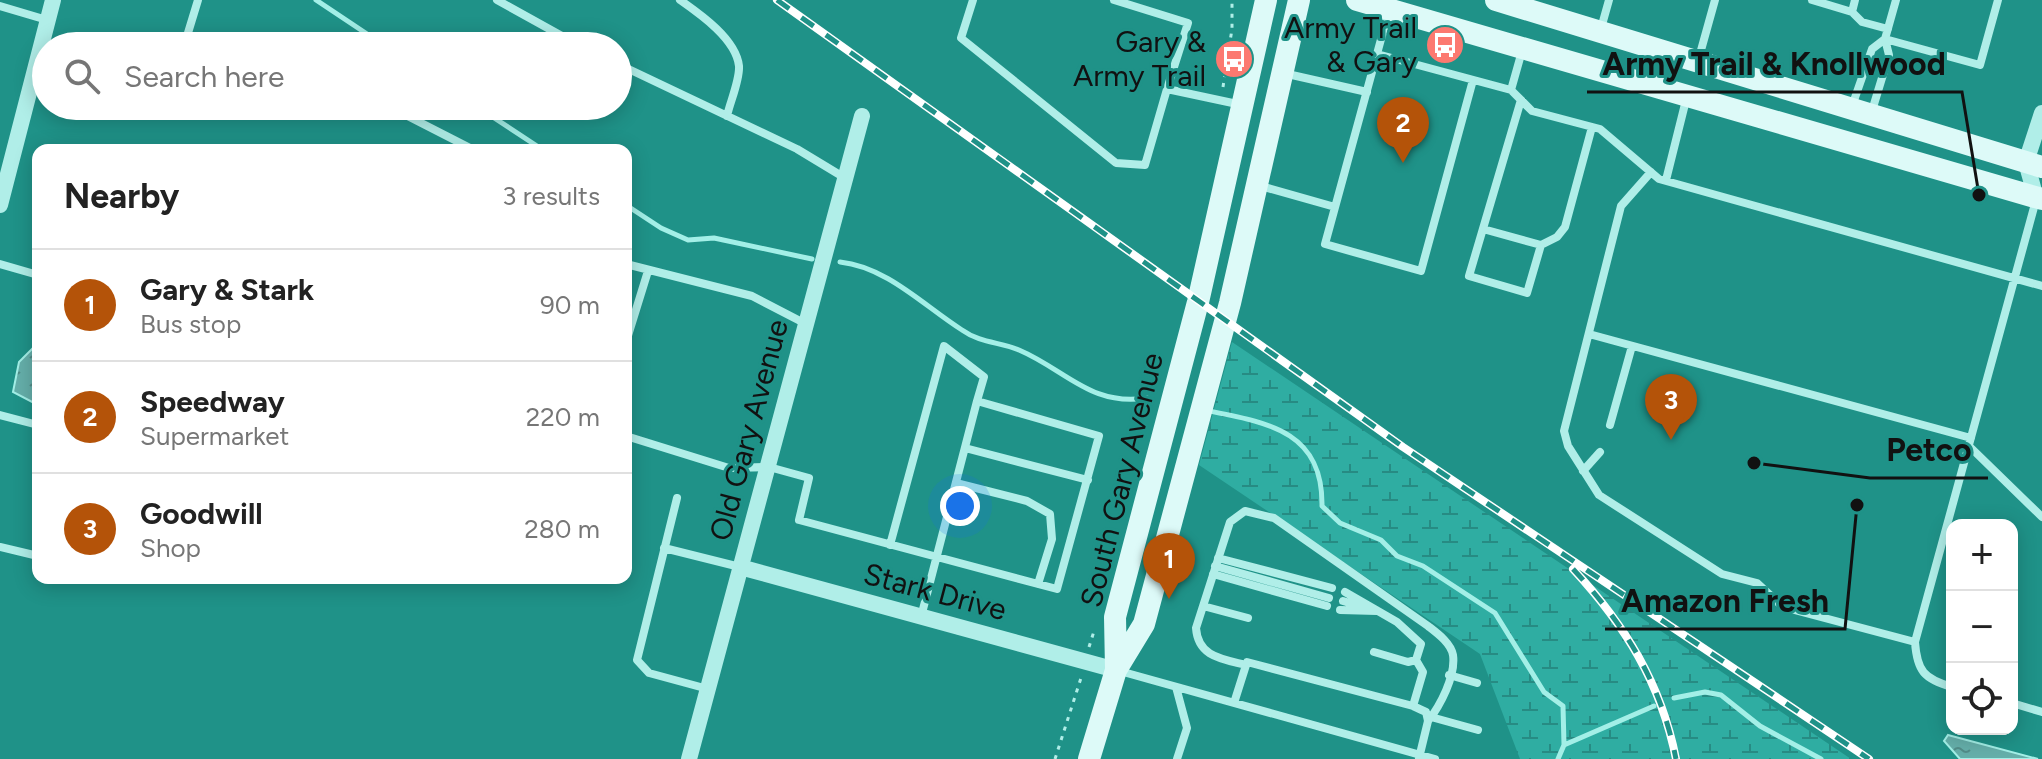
<!DOCTYPE html>
<html lang="en">
<head>
<meta charset="utf-8">
<style>
	:root { --surface:#fff; --page:#f6f6f6; --text:#222; --muted:#767676; --line:#e0e0e0; --accent:#b45309 }
	body { margin:0; font-family:Figtree,sans-serif; background:var(--page); color:var(--text) }
	.controls { position:absolute; right:24px; bottom:24px; display:grid; overflow:hidden; border-radius:16px; box-shadow:0 4px 20px #0003 }
	.controls button { width:72px; height:72px; display:grid; place-items:center; padding:0; border:0; border-bottom:2px solid var(--line); background:var(--surface); color:var(--text); font:40px sans-serif }
	.you { position:absolute; left:960px; top:506px; width:28px; height:28px; margin:-20px; border:6px solid #fff; border-radius:50%; background:#1a73e8; box-shadow:0 0 0 12px #1a73e833 }
	.badge { display:grid; place-items:center; width:52px; height:52px; border-radius:50%; background:var(--accent); color:#fff; font-size:26px; font-weight:700 }
	.pin { position:absolute; translate:-50% -66px; filter:drop-shadow(0 2px 4px #0008) }
	.pin::after { content:''; position:absolute; top:42px; width:28px; height:24px; background:inherit; clip-path:polygon(0 0,100% 0,50% 100%) }
	.list { margin:0; padding:0; list-style:none }
	h2 { display:flex; justify-content:space-between; align-items:center; height:104px; margin:0; padding:0 32px; font-size:34px }
	h2 small { font-size:26px; font-weight:400; color:var(--muted) }
	.list li { display:grid; grid-template-columns:52px 1fr auto; gap:24px; align-items:center; box-sizing:border-box; height:112px; padding:0 32px; border-top:2px solid var(--line) }
	.list b { display:block; font-size:30px; white-space:nowrap }
	.list p { margin:0; font-size:26px; white-space:nowrap; color:var(--muted) }
	.list em { font-size:26px; font-style:normal; color:var(--muted) }
	.icon { flex:none; width:44px; height:44px; fill:none; stroke:currentColor; stroke-width:2; stroke-linecap:round; stroke-linejoin:round }
	.map { position:relative; flex:none; width:2042px; height:759px; overflow:hidden }
	.search { position:absolute; background:var(--surface); box-shadow:0 4px 20px #0003; left:32px; top:32px; width:600px; height:88px; display:flex; align-items:center; gap:20px; box-sizing:border-box; padding:0 28px; border-radius:44px; color:var(--muted); font-size:30px }
	.panel { position:absolute; background:var(--surface); box-shadow:0 4px 20px #0003; left:32px; top:144px; width:600px; height:440px; border-radius:16px }
	.map>svg:first-child { display:block }
	.wetland { fill:url(#wetland-marsh) }
	.water { fill:url(#water-ripples); stroke:#a3efe7; stroke-width:2 }
	.lines { fill:none; stroke-linecap:round; stroke-linejoin:round }
	.stream { stroke:#a3efe7; stroke-width:5 }
	.path { stroke:#b0eee8; stroke-width:3; stroke-dasharray:4 6; stroke-linecap:butt }
	.lane { stroke:#b0eee8; stroke-width:8 }
	.street { stroke:#b0eee8; stroke-width:16 }
	.secondary { stroke:#ddfaf8; stroke-width:22 }
	.rail-casing { stroke:#fff; stroke-width:8 }
	.rail { stroke:#1f9288; stroke-width:5; stroke-dasharray:15; stroke-linecap:butt }
	.labels { text-anchor:middle; stroke-width:6; stroke-linejoin:round; paint-order:stroke }
	.poi-label { font-size:30px; fill:#111; stroke:#1f9288; text-anchor:end }
	.street-label { font-size:30px; fill:#111; stroke:#1f9288 }
	.leader { fill:none; stroke:#111; stroke-width:3 }
	.callout-dot { fill:#111; stroke:#1f9288; stroke-width:3 }
	.callout-label { font-size:32px; text-anchor:middle; font-weight:bold; fill:#111; stroke:#1f9288; stroke-width:6; stroke-linejoin:round; paint-order:stroke }
</style>
</head>
<body>
<div class="map">
<svg width="2042" height="759" viewBox="0 0 2042 759">
	<defs>
		<pattern id="wetland-marsh" width="20" height="14" patternUnits="userSpaceOnUse" patternTransform="scale(2)"><rect width="20" height="14" fill="#2fada2"/><path d="M1 5h8M5 5V1M11 12h8M15 12V8" fill="none" stroke="#278b83"/></pattern>
		<pattern id="water-ripples" width="26" height="14" patternUnits="userSpaceOnUse" patternTransform="scale(2)"><rect width="26" height="14" fill="#65afaa"/><path d="M2 4q2-2 4 0t4 0M15 11q2-2 4 0t4 0" fill="none" stroke="#528d89"/></pattern>
	</defs>
	<rect width="100%" height="100%" fill="#1f9288"/>
	<path class="wetland" d="M1232 342 1851 759H1520L1480 654 1199 465Z"/>
	<path class="water" d="M38 343V405L13 392 19 362Z
		M1948 735 2038 759H1960L1944 741Z"/>
	<g class="lines">
		<path class="stream" d="M316 0 385 46
			M476 106 543 150
			M626 205 661 228 688 240 714 238 812 259
			M840 262C887 267 924 306 962 330 980 343 1000 342 1019 350 1066 370 1091 407 1147 398
			M1209 411C1270 423 1323 432 1322 506L1340 523 1381 540 1397 556 1423 566 1495 613 1544 692 1563 706 1564 745
			M1674 698 1705 692 1721 695 1760 726 1821 759
			M1558 759 1564 745 1654 706"/>
		<path class="path" d="M1223 87 1232 29V0
			M1089 647 1095 628
			M1055 759 1081 678"/>
		<path class="lane" d="M497 0 580 46
			M680 0C700 14 736 39 739 66 740 80 730 102 727 116
			M973 0 961 38 1116 163 1145 165 1167 89
			M1114 0 1188 23 1167 89 1242 105
			M1812 0 1852 12 1855 0
			M0 6 47 20
			M1389 10 1325 244 1421 271 1473 80
			M1852 12 1862 22 1888 29
			M1600 32 1609 0
			M1885 39 1980 65 1998 0
			M184 46 198 0
			M1377 54 1511 90 1522 51
			M1698 61 1715 0
			M618 64 797 149 845 178
			M1283 73 1367 92
			M1511 90 1532 111 1600 129 1659 179 2042 286
			M388 106 474 150
			M1851 109 1872 49 1885 39
			M1871 114 1889 55 1885 39 1896 0
			M1651 172 1621 206 1564 431 1568 446 1599 495 1722 574 1757 583 1783 607 1915 642 2036 200
			M1666 180 1687 96
			M1257 185 1335 207
			M1483 229 1541 245 1527 293 1469 276 1521 100
			M1541 245 1557 237 1565 227 1592 127
			M0 264 38 275
			M626 264 752 296 806 324
			M1589 334 1971 438
			M626 342 648 271
			M0 415 38 425
			M1610 425 1632 346
			M626 436 729 468 769 467 809 478 799 520 1057 589 1099 436 977 401C959 473 940 545 921 617
			M1969 446 2042 517
			M965 448 1088 480
			M1583 471 1600 452
			M956 483 1027 501 1050 514 1052 539 1038 584
			M677 498 637 660 649 673 708 689
			M890 545 944 346 984 377 977 401
			M0 547 38 556
			M664 548 740 567
			M1218 558 1332 588
			M1215 566 1329 598
			M1213 574 1327 606
			M1345 592 1397 622 1421 644 1416 660 1408 662 1374 652
			M1343 601 1369 609
			M1203 606 1248 618
			M1340 610 1377 611
			M1915 642C1917 671 1924 679 1952 687
			M1246 665C1222 659 1198 657 1196 628L1230 522 1245 511 1274 518 1428 626C1437 633 1451 643 1453 655 1456 676 1440 706 1428 721
			M1116 670 1435 759
			M1449 675 1477 683
			M1176 687 1187 728 1177 759
			M1234 703 1247 662 1413 706 1426 712 1428 721 1419 758
			M2012 703 2042 712
			M1413 706 1423 672 1416 660
			M1431 717 1478 730"/>
		<path class="street" d="M2036 198 2026 162 2042 113
			M0 205 53 0
			M740 567 1116 670
			M689 759 862 116"/>
		<path class="secondary" d="M1357 0 2042 199
			M1496 0 2042 167
			M1116 669 1115 617 1198 302 1266 0
			M1089 759 1116 670 1144 624 1230 303 1299 0"/>
		<defs>
			<path id="rail" d="M777 0 1403 447 1869 759
				M1573 569C1625 625 1661 683 1676 759"/>
		</defs>
		<use href="#rail" class="rail-casing"/>
		<use href="#rail" class="rail"/>
	</g>
	<defs>
		<symbol id="bus-disc" viewBox="-11 -11 22 22"><circle r="9.5" fill="#fc7970" stroke="#1f9288"/><path d="M-5-6H5V4H4V6H2V4H-2V6H-4V4H-5ZM-3.5-4V0h7V-4ZM-3.5 1.2v1.5H-2V1.2ZM2 1.2v1.5H3.5V1.2Z" fill="#fff"/></symbol>
	</defs>
	<g fill-rule="evenodd">
		<use href="#bus-disc" x="1423" y="23" width="44" height="44"/>
		<use href="#bus-disc" x="1212" y="37" width="44" height="44"/>
	</g>
	<g class="labels">
		<g class="poi-label">
			<text x="1417" y="38">Army Trail<tspan x="1417" dy="34">&amp; Gary</tspan></text>
			<text x="1206" y="52">Gary &amp;<tspan x="1206" dy="34">Army Trail</tspan></text>
		</g>
		<g class="street-label">
			<text transform="translate(749 430) rotate(-75)" y="10">Old Gary Avenue</text>
			<text transform="translate(1122 480) rotate(-76)" y="10">South Gary Avenue</text>
			<text transform="translate(935 592) rotate(15)" y="10">Stark Drive</text>
		</g>
	</g>
	<path class="leader" d="M1979 195L1962 92H1587M1754 463L1870 478H1988M1857 505L1845 629H1605"/>
	<g class="callout-dot">
		<circle cx="1979" cy="195" r="8"/>
		<circle cx="1754" cy="463" r="8"/>
		<circle cx="1857" cy="505" r="8"/>
	</g>
	<g class="callout-label">
		<text x="1774" y="75">Army Trail &amp; Knollwood</text>
		<text x="1929" y="461">Petco</text>
		<text x="1725" y="612">Amazon Fresh</text>
	</g>
</svg>
<div class="controls">
<button>+</button>
<button>−</button>
<button><svg class="icon" aria-label="locate" viewBox="0 0 24 24"><circle cx="12" cy="12" r="6"/><path d="M12 2v4M12 18v4M2 12h4M18 12h4"/></svg></button>
</div>
<div class="you"></div>
<div class="pin badge" style="left:1169px;top:599px">1</div>
<div class="pin badge" style="left:1403px;top:163px">2</div>
<div class="pin badge" style="left:1671px;top:440px">3</div>
<div class="search"><svg class="icon" aria-label="search" viewBox="0 0 24 24"><circle cx="10" cy="10" r="6"/><path d="M15 15l6 6"/></svg>Search here</div>
<section class="panel">
<h2>Nearby<small>3 results</small></h2>
<ul class="list">
<li><span class="badge">1</span><div><b>Gary &amp; Stark</b><p>Bus stop</p></div><em>90 m</em></li>
<li><span class="badge">2</span><div><b>Speedway</b><p>Supermarket</p></div><em>220 m</em></li>
<li><span class="badge">3</span><div><b>Goodwill</b><p>Shop</p></div><em>280 m</em></li>
</ul>
</section>
</div>
</body>
</html>
